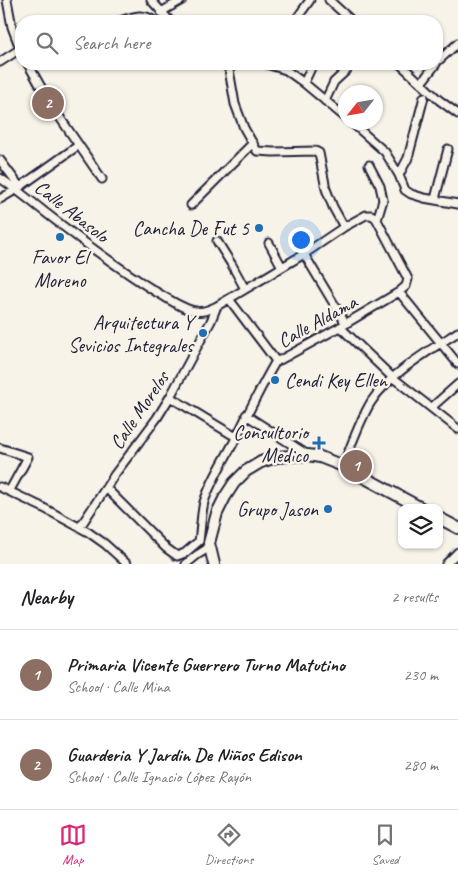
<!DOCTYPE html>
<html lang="en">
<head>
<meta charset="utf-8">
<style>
	:root { --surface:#fff; --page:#f6f6f6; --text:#202124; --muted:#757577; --line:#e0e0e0; --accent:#db2777 }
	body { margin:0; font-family:Caveat,sans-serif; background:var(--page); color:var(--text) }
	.controls { position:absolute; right:15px; bottom:15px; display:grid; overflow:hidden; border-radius:10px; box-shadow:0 1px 4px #0004 }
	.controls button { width:45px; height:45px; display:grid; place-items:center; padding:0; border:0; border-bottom:1px solid var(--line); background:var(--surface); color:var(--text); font:25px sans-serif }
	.compass { position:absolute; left:338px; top:85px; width:45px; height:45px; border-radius:50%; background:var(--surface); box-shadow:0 1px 4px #0004; rotate:239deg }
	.you { position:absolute; left:300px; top:239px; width:18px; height:18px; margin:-12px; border:4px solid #fff; border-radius:50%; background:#1a73e8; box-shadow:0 0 0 8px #1a73e833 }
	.badge { display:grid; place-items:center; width:32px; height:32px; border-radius:50%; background:var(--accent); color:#fff; font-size:16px; font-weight:700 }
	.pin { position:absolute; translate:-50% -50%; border:2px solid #fff; box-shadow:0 1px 5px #0006 }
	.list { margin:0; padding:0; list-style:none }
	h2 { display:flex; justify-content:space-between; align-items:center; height:65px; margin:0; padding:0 20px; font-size:21px }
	h2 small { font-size:16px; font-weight:400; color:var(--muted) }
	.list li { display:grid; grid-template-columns:32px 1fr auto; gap:15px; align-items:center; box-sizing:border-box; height:90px; padding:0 20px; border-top:1px solid var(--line) }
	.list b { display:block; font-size:19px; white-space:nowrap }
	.list p { margin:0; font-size:16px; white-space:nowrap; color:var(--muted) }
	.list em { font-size:16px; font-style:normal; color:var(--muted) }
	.icon { flex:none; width:28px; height:28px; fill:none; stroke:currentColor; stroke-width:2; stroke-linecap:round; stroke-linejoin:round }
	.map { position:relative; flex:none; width:458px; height:564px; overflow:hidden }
	.search { position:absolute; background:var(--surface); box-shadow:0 1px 4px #0004; left:15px; right:15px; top:15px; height:55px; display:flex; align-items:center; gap:12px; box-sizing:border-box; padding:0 18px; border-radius:20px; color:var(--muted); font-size:19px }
	.sheet { height:245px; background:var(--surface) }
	nav { display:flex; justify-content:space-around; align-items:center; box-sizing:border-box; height:70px; border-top:1px solid var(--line); background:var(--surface); font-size:14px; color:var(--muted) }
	nav a { display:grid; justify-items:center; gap:2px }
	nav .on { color:var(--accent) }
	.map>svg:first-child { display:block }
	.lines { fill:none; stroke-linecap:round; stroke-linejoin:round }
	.street-casing { stroke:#22223b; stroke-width:11 }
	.secondary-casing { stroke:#22223b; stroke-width:14 }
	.street { stroke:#f7f3e8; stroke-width:7 }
	.secondary { stroke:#f7f3e8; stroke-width:10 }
	.poi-dot { fill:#1f6fb2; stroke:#f7f3e8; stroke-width:2 }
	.labels { text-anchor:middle; stroke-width:5; stroke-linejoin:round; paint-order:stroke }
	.street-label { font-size:20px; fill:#22223b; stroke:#f7f3e8 }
	.poi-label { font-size:20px; fill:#22223b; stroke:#f7f3e8; text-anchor:end }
</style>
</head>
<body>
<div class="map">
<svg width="458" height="564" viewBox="0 0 458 564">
	<rect width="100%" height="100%" fill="#f7f3e8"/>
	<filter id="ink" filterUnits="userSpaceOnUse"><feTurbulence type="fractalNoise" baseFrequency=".02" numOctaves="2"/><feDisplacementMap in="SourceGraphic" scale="10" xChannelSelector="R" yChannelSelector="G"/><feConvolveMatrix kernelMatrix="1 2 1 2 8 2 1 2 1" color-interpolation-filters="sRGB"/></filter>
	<g filter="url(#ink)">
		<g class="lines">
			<defs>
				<path id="street" d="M7 0 12 27 21 51
					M151 0 170 21
					M329 0 352 21
					M161 12 182 0
					M120 21C132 17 143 12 154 21
					M295 21 310 0
					M0 62 20 49
					M437 62 458 43
					M28 64 50 103 102 179
					M228 64 235 104 244 128 257 151 273 152 315 151 319 153 326 189 333 207 344 227
					M266 64 286 70 304 83 346 118
					M400 64 439 100 458 114
					M304 83 313 64
					M421 83 436 64
					M325 101 334 82 347 70
					M351 122 385 152 399 175 405 190 411 194 424 198 458 204
					M0 160 20 187
					M369 165 380 186 383 200 377 220
					M399 175 408 158 424 97
					M0 178C16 189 31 201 46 213 82 241 119 269 158 293 169 299 184 310 196 311 204 313 210 309 217 306L304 254 344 227 366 215H371L375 217 377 220 408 279 406 286 399 292 340 327 280 360 276 361C262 385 249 411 237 436 226 458 212 478 204 502 201 515 201 528 199 541
					M0 199 17 189 79 145
					M435 199 448 149
					M191 205 253 143
					M217 241 232 265 245 289
					M269 243 282 267
					M304 254 346 324
					M399 292 458 364
					M229 299 276 361
					M340 327 392 377 458 429
					M170 397 236 437
					M432 407 458 384
					M246 415 308 455
					M0 448 28 457 10 490
					M343 466C352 444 359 422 371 402 389 374 430 350 458 332
					M0 487 40 506 88 532 105 544 127 564
					M106 488 166 548 177 556 185 553 199 541
					M80 527 115 474 157 418 170 397 211 321 217 306
					M186 564 197 555 210 547
					M446 564 458 552"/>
				<path id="secondary" d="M439 518 458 528
					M214 564 209 543 217 513 225 497 234 483 246 471 261 462 276 457 308 455 320 457 343 466 421 508"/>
			</defs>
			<use href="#street" class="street-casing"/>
			<use href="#secondary" class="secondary-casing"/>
			<use href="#street" class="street"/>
			<use href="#secondary" class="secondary"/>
		</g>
	</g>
	<g class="poi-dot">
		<circle cx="259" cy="228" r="5"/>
		<circle cx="60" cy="237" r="5"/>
		<circle cx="203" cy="333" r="5"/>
		<circle cx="275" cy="380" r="5"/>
		<path d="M316.5 435.5h5v5h5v5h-5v5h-5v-5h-5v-5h5z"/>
		<circle cx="328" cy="509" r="5"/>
	</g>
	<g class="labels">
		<g class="street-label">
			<text transform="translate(72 211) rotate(38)" y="7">Calle Abasolo</text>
			<text transform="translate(317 321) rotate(-29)" y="7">Calle Aldama</text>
			<text transform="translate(139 410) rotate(-56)" y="7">Calle Morelos</text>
		</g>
		<g class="poi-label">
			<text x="249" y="235">Cancha De Fut 5</text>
			<text x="60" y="264" text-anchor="middle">Favor El<tspan x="60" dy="23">Moreno</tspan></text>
			<text x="193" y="329">Arquitectura Y<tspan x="193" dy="23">Sevicios Integrales</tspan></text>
			<text x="285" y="387" text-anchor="start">Cendi Key Ellen</text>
			<text x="308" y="439">Consultorio<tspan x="308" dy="23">Medico</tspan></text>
			<text x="318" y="516">Grupo Jason</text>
		</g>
	</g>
</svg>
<div class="controls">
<button><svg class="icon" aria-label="layers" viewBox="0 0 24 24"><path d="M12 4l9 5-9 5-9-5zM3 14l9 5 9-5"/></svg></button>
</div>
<svg class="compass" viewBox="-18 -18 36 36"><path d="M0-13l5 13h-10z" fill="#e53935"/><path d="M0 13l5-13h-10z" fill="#757577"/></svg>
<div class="you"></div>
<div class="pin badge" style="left:356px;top:466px;background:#8d6e63">1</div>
<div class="pin badge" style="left:48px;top:103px;background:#8d6e63">2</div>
<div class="search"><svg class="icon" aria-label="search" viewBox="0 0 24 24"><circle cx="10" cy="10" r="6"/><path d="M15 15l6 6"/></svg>Search here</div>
</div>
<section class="sheet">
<h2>Nearby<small>2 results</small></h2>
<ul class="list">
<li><span class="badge" style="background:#8d6e63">1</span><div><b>Primaria Vicente Guerrero Turno Matutino</b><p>School · Calle Mina</p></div><em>230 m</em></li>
<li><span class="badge" style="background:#8d6e63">2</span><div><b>Guarderia Y Jardin De Niños Edison</b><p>School · Calle Ignacio López Rayón</p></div><em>280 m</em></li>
</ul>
</section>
<nav>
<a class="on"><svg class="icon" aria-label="map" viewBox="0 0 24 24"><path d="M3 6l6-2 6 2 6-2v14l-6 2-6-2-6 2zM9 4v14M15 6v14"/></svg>Map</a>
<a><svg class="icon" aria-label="directions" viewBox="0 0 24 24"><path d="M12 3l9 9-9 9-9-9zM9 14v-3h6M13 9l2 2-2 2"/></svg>Directions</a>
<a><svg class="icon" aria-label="saved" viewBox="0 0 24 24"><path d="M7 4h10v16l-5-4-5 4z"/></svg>Saved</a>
</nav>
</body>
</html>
